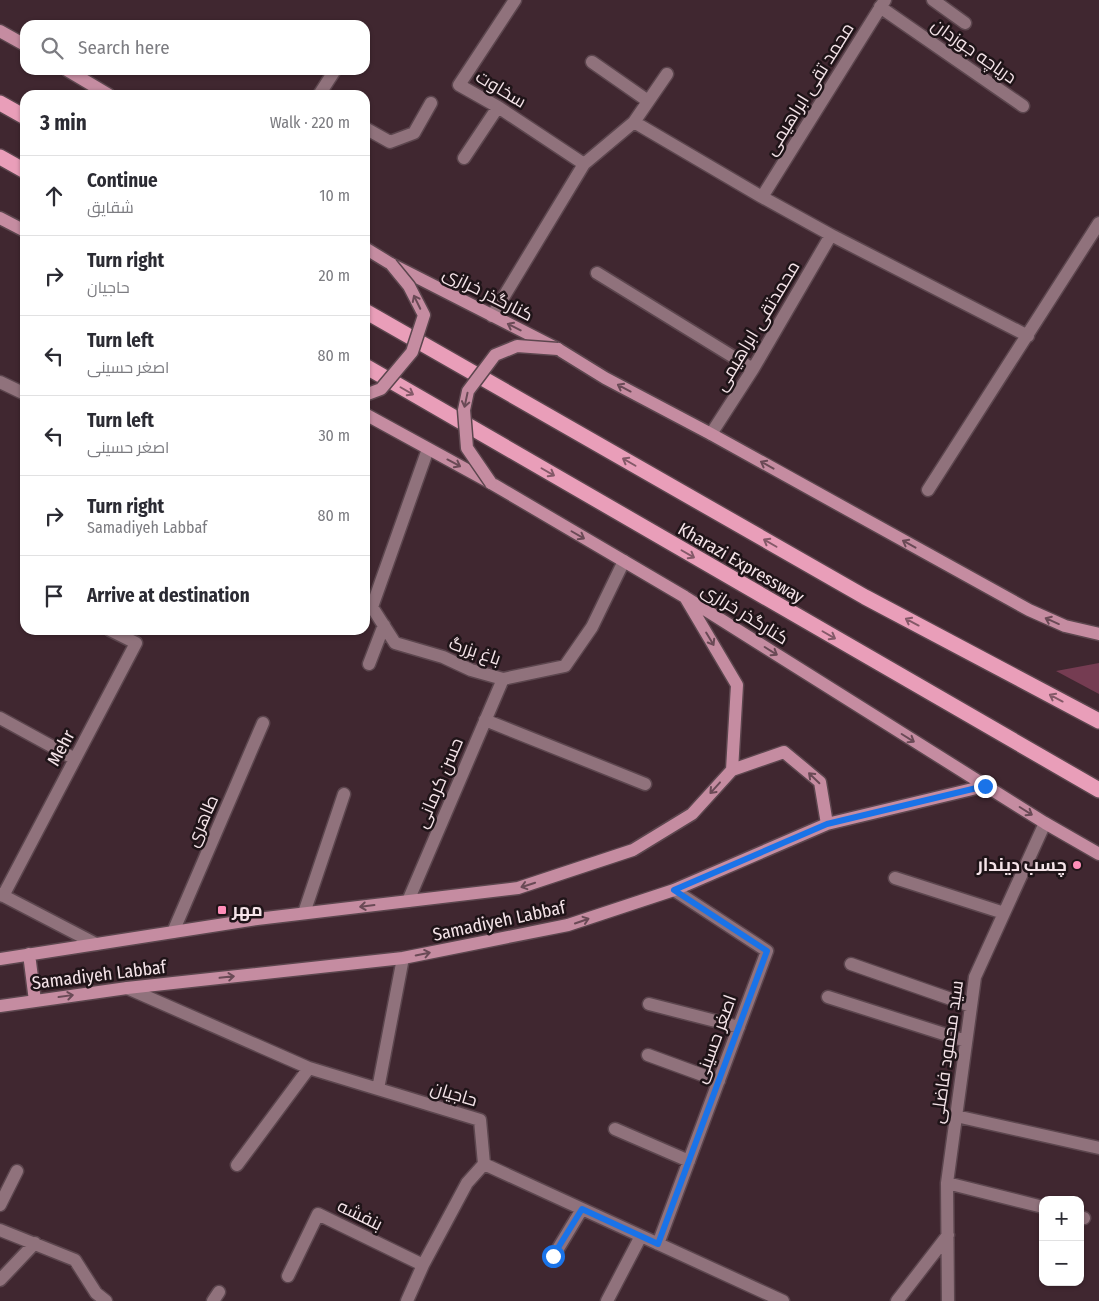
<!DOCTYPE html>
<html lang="en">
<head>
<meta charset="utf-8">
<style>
	:root { --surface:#fff; --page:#f7f7f7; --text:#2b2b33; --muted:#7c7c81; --line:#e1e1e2 }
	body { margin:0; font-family:"Fira Sans Condensed",Cairo,sans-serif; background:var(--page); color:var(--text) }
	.controls { position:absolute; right:15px; bottom:15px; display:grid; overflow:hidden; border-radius:10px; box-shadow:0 1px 4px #0004 }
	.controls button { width:45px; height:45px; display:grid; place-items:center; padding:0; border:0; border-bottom:1px solid var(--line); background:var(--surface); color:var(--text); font:25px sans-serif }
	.stop { position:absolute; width:15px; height:15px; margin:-11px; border:4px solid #1a73e8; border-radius:50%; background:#fff }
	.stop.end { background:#1a73e8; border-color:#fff; box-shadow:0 1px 5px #0008 }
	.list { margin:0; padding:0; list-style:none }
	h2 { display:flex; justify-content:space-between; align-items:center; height:65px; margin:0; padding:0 20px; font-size:21px }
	h2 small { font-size:16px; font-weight:400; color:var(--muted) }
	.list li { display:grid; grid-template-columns:32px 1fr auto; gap:15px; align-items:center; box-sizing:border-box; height:80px; padding:0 20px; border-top:1px solid var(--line) }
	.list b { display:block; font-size:19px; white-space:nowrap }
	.list p { margin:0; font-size:16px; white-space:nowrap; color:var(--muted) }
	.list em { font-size:16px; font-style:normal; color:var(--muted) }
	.icon { flex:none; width:28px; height:28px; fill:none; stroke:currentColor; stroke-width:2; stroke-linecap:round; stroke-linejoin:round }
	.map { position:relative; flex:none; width:1099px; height:1301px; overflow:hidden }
	.search { position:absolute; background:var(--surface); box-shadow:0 1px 4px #0004; left:20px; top:20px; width:350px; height:55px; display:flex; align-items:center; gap:12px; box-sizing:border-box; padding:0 18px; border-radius:15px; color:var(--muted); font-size:19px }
	.panel { position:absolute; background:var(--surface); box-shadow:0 1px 4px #0004; left:20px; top:90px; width:350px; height:545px; border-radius:15px }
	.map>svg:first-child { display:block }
	.green { fill:#753c52 }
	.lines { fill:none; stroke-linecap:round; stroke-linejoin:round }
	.minor-casing { stroke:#5c464e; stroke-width:15 }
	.major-casing { stroke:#5c464e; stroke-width:15 }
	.highway-casing { stroke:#5c464e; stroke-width:18 }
	.minor { stroke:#90727c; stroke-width:12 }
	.major { stroke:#c58ca1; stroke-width:12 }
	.highway { stroke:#e99eb9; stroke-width:15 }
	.major-bridge-casing { stroke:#5c464e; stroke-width:15; stroke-linecap:butt }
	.major-bridge { stroke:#c58ca1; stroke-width:12 }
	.oneway { stroke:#6a4a56 }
	.oneway2 { stroke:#845968 }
	.route { stroke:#1a73e8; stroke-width:6 }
	.poi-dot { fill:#ff8eb9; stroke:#1f1418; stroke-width:2 }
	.labels { text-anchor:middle; stroke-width:5; stroke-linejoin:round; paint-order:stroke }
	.street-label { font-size:18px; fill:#f4e3e8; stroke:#1f1418 }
	.poi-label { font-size:18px; font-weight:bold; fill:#f4e3e8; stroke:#1f1418; text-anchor:end }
</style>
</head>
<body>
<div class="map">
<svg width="1099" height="1301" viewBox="0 0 1099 1301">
	<rect width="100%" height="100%" fill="#402730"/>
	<path class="green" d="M1099 663V694L1056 671Z"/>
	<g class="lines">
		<defs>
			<path id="minor" d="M515 0 459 85 498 107 584 164
				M933 0 965 23
				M880 7 1023 106
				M592 62 648 101
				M319 95 335 70
				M634 122 762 197 831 235 1028 336
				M365 128 390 142 414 133 431 103
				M464 158 498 107
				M762 197 885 0
				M597 273 753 369
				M492 316 584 164 634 122 667 74
				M0 382 25 394
				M711 434 753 369 831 235
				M928 490 1099 223
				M365 601 372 607 395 643 443 657 471 670 503 679 565 666 592 627 624 561
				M372 607 428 449
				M369 664 384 625
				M0 718 75 759
				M485 720 645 784
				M895 878 1004 913
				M0 894 96 944
				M3 896 136 643 110 630
				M408 901 503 679
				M304 913 344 794
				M173 932 263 723
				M851 964 971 1006
				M127 988 309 1068 480 1120 484 1164 783 1301
				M828 997 966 1041
				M649 1004 739 1027
				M648 1055 719 1081
				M378 1089 403 958
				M956 1116 1099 1148
				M615 1129 689 1161
				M237 1165 309 1068
				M947 1183 1043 1207
				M0 1205 17 1171
				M1080 1217 1084 1218
				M0 1230 75 1260 96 1293 106 1301
				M658 1244 767 951 674 890
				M553 1257 582 1209
				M288 1276 318 1214 423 1265
				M0 1280 35 1243
				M213 1301 219 1292
				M407 1301 423 1265 467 1183 484 1164
				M607 1301 641 1236
				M897 1301 948 1235
				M948 1301 947 1183 975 977 1045 823"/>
			<path id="major" d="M0 31 25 45
				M67 70 109 95
				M0 218 25 231
				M365 248 391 264 558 349 605 378 711 434 1029 610 1065 626 1099 634
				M365 414 491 483 685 597 1045 823 1099 854
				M732 770 784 752 820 782 827 824
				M29 954 35 1001
				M0 959 257 919 518 888 633 850 692 814 732 770 737 685 685 597
				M0 1006 127 988 403 958 568 925 674 890 827 824 985 786"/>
			<path id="highway" d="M0 103 25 117
				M0 157 25 171
				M365 311 865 597 1099 721
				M365 366 1099 790"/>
		</defs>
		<use href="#minor" class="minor-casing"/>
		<use href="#major" class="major-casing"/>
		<use href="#highway" class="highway-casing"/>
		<use href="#minor" class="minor"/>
		<use href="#major" class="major"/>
		<use href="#highway" class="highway"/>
		<defs>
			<path id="major-bridge" d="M365 395 381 389 412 352 424 315 409 286 391 264
				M491 483 467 448 464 410 468 391 495 355 517 346 558 349"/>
		</defs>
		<use href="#major-bridge" class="major-bridge-casing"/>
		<use href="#major-bridge" class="major-bridge"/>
	</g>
	<defs><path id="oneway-shaft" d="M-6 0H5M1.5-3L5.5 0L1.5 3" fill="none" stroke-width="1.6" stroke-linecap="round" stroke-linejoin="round" transform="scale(1.25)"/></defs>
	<g class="oneway">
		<use href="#oneway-shaft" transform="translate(417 302) rotate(-116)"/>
		<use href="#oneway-shaft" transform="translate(514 327) rotate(-153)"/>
		<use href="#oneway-shaft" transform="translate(624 388) rotate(-152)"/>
		<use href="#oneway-shaft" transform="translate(466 400) rotate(102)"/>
		<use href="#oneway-shaft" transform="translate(454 463) rotate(28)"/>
		<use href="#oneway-shaft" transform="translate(767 465) rotate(-151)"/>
		<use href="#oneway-shaft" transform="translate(578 535) rotate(30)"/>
		<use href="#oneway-shaft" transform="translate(909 544) rotate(-151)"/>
		<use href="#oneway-shaft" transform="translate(1052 621) rotate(-156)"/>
		<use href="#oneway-shaft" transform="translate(710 639) rotate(59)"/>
		<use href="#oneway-shaft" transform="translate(771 651) rotate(32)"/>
		<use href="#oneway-shaft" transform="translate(908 738) rotate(32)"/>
		<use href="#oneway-shaft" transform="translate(814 778) rotate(-136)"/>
		<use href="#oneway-shaft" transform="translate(715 788) rotate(132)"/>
		<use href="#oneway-shaft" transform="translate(1026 811) rotate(32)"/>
		<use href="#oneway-shaft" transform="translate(528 885) rotate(162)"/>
		<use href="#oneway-shaft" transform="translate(367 906) rotate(173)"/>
		<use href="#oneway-shaft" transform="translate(582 921) rotate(-19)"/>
		<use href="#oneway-shaft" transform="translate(423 954) rotate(-11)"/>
		<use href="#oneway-shaft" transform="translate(227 977) rotate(-6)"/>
		<use href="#oneway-shaft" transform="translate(66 996) rotate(-8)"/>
	</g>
	<g class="oneway2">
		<use href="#oneway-shaft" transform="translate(407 391) rotate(30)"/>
		<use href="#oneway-shaft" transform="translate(629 462) rotate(-150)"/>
		<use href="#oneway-shaft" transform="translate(548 472) rotate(30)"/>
		<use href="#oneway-shaft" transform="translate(770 543) rotate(-150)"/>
		<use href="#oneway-shaft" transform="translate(688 554) rotate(30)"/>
		<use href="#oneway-shaft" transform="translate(912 622) rotate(-152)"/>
		<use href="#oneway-shaft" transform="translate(829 635) rotate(30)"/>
		<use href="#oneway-shaft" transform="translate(1056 698) rotate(-152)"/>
	</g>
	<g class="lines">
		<path class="route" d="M553 1256 582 1209 658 1244 767 951 674 890 827 824 985 786"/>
	</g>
	<g class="poi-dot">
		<circle cx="1077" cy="865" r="5"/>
		<rect x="217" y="905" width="10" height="10" rx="2.5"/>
	</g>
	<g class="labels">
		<g class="street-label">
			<text transform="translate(974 51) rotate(35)" y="6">دریاچه جوزدان</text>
			<text transform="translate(501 89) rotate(31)" y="6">سخاوت</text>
			<text transform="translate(809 89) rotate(-58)" y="6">محمد تقی ابراهیمی</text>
			<text transform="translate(488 294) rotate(27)" y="6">کنارگذر خرازی</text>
			<text transform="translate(757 326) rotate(-59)" y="6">محمدتقی ابراهیمی</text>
			<text transform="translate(741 563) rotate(30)" y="6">Kharazi Expressway</text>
			<text transform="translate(745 614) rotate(32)" y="6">کنارگذر خرازی</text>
			<text transform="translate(475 651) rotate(19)" y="6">باغ بزرگ</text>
			<text transform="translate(61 748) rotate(-62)" y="6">Mehr</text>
			<text transform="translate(439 783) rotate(-67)" y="6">حسن کرمانی</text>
			<text transform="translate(202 821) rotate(-66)" y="6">طاهری</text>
			<text transform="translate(499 921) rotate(-12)" y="6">Samadiyeh Labbaf</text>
			<text transform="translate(99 975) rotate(-7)" y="6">Samadiyeh Labbaf</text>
			<text transform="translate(715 1039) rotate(-70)" y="6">اصغر حسینی</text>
			<text transform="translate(947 1052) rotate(-82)" y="6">سید محمود فاضلی</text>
			<text transform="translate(454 1094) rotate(17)" y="6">حاجیان</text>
			<text transform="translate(360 1215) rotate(26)" y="6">بنفشه</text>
		</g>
		<g class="poi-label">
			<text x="1067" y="871">چسب دیندار</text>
			<text x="232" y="916" text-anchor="start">مهر</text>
		</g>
	</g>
</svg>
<div class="controls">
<button>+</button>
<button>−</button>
</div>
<div class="stop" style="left:553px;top:1256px"></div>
<div class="stop end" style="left:985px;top:786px"></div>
<div class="search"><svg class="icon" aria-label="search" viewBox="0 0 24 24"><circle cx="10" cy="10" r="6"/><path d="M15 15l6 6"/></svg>Search here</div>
<section class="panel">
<h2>3 min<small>Walk · 220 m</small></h2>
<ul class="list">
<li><svg class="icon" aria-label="ahead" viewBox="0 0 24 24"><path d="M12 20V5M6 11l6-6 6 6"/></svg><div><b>Continue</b><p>شقایق</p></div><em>10 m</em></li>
<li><svg class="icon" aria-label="right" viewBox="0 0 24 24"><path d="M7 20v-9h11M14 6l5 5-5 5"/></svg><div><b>Turn right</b><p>حاجیان</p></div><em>20 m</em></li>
<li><svg class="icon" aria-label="left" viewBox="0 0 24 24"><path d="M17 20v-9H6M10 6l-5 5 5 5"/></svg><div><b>Turn left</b><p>اصغر حسینی</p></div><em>80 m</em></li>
<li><svg class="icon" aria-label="left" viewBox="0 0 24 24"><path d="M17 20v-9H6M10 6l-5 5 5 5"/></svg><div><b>Turn left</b><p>اصغر حسینی</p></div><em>30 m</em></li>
<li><svg class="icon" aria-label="right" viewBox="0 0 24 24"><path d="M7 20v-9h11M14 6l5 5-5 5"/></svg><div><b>Turn right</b><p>Samadiyeh Labbaf</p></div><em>80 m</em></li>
<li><svg class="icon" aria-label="arrive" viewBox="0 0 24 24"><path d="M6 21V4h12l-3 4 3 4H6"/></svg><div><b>Arrive at destination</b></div></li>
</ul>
</section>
</div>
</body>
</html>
